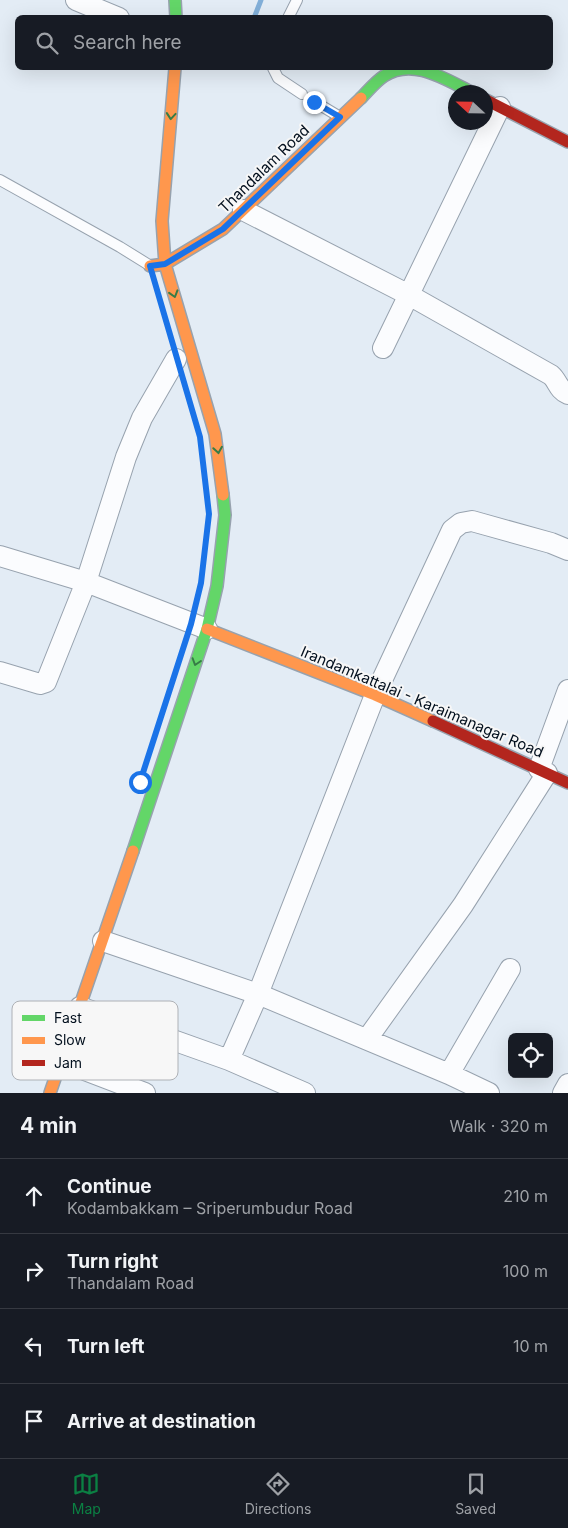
<!DOCTYPE html>
<html lang="en">
<head>
<meta charset="utf-8">
<style>
	:root { --surface:#171b24; --page:#242831; --text:#f1f3f6; --muted:#9ea1a6; --line:#363941; --accent:#0b8043 }
	body { margin:0; font-family:Inter,sans-serif; background:var(--page); color:var(--text) }
	.controls { position:absolute; right:15px; bottom:15px; display:grid; overflow:hidden; border-radius:8px; box-shadow:0 5px 20px #0002 }
	.controls button { width:45px; height:45px; display:grid; place-items:center; padding:0; border:0; border-bottom:1px solid var(--line); background:var(--surface); color:var(--text); font:25px sans-serif }
	.compass { position:absolute; left:448px; top:85px; width:45px; height:45px; border-radius:50%; background:var(--surface); box-shadow:0 5px 20px #0002; rotate:292deg }
	.stop { position:absolute; width:15px; height:15px; margin:-11px; border:4px solid #1a73e8; border-radius:50%; background:#fff }
	.stop.end { background:#1a73e8; border-color:#fff; box-shadow:0 1px 5px #0008 }
	.list { margin:0; padding:0; list-style:none }
	h2 { display:flex; justify-content:space-between; align-items:center; height:65px; margin:0; padding:0 20px; font-size:21px }
	h2 small { font-size:16px; font-weight:400; color:var(--muted) }
	.list li { display:grid; grid-template-columns:32px 1fr auto; gap:15px; align-items:center; box-sizing:border-box; height:75px; padding:0 20px; border-top:1px solid var(--line) }
	.list b { display:block; font-size:19px; white-space:nowrap }
	.list p { margin:0; font-size:16px; white-space:nowrap; color:var(--muted) }
	.list em { font-size:16px; font-style:normal; color:var(--muted) }
	.icon { flex:none; width:28px; height:28px; fill:none; stroke:currentColor; stroke-width:2; stroke-linecap:round; stroke-linejoin:round }
	.map { position:relative; flex:none; width:568px; height:1093px; overflow:hidden }
	.search { position:absolute; background:var(--surface); box-shadow:0 5px 20px #0002; left:15px; right:15px; top:15px; height:55px; display:flex; align-items:center; gap:12px; box-sizing:border-box; padding:0 18px; border-radius:8px; color:var(--muted); font-size:19px }
	.sheet { height:365px; background:var(--surface) }
	nav { display:flex; justify-content:space-around; align-items:center; box-sizing:border-box; height:70px; border-top:1px solid var(--line); background:var(--surface); font-size:14px; color:var(--muted) }
	nav a { display:grid; justify-items:center; gap:2px }
	nav .on { color:var(--accent) }
	.map>svg:first-child { display:block }
	.lines { fill:none; stroke-linecap:round; stroke-linejoin:round }
	.stream { stroke:#82afd8; stroke-width:5 }
	.lane-casing { stroke:#97a2ae; stroke-width:12 }
	.street-casing { stroke:#97a2ae; stroke-width:22 }
	.fast-casing { stroke:#97a2ae; stroke-width:14 }
	.slow-casing { stroke:#97a2ae; stroke-width:14 }
	.jam-casing { stroke:#97a2ae; stroke-width:14 }
	.lane { stroke:#fbfcfe; stroke-width:10 }
	.street { stroke:#fbfcfe; stroke-width:20 }
	.fast { stroke:#63d668; stroke-width:11 }
	.slow { stroke:#ff974d; stroke-width:11 }
	.jam { stroke:#b3261e; stroke-width:11 }
	.oneway { stroke:#377c46 }
	.route { stroke:#1a73e8; stroke-width:6 }
	.labels { text-anchor:middle; stroke-width:4; stroke-linejoin:round; paint-order:stroke }
	.street-label { font-size:15px; fill:#020f1d; stroke:#f7f7f7 }
	.key { fill:#f7f7f7; stroke:#aeb1b6; stroke-width:1 }
	.key-label { font-size:14px; fill:#020f1d }
</style>
</head>
<body>
<div class="map">
<svg width="568" height="1093" viewBox="0 0 568 1093">
	<rect width="100%" height="100%" fill="#e3ecf5"/>
	<g class="lines">
		<path class="stream" d="M254 18 261 0"/>
		<defs>
			<path id="lane" d="M288 18 297 0
				M273 68 278 78 302 94
				M315 102 340 117
				M0 180 120 247 149 265"/>
			<path id="street" d="M76 0 119 18
				M243 210 409 295 551 375C558 381 558 390 568 394
				M383 348 500 107
				M0 556 86 582 126 457 142 418 176 359
				M0 672 40 684 46 682 86 582 207 629
				M539 769 568 690
				M103 941 258 994 449 1074 489 1093
				M80 1007 229 1060
				M367 1039 463 905 547 773
				M61 1061 145 1093
				M449 1074 510 969
				M305 1093 229 1060 258 994 375 695 452 530 461 523 472 521 551 543 568 550
				M563 1093 568 1084"/>
			<path id="fast" d="M175 0 176 18
				M361 98C368 91 375 82 384 76 412 57 445 79 471 92
				M133 851 207 629 217 586 225 515 223 495"/>
			<path id="slow" d="M175 68 162 221 165 264 215 434 223 495
				M150 266 165 264 223 229 361 98
				M207 629 375 695 433 721
				M50 1093 133 851"/>
			<path id="jam" d="M486 100 568 142
				M433 721 568 783"/>
		</defs>
		<use href="#lane" class="lane-casing"/>
		<use href="#street" class="street-casing"/>
		<use href="#fast" class="fast-casing"/>
		<use href="#slow" class="slow-casing"/>
		<use href="#jam" class="jam-casing"/>
		<use href="#lane" class="lane"/>
		<use href="#street" class="street"/>
		<use href="#fast" class="fast"/>
		<use href="#slow" class="slow"/>
		<use href="#jam" class="jam"/>
	</g>
	<defs><path id="oneway-chevron" d="M-2-3.5L2.5 0L-2 3.5" fill="none" stroke-width="1.6" stroke-linecap="round" stroke-linejoin="round" transform="scale(1.25)"/></defs>
	<g class="oneway">
		<use href="#oneway-chevron" transform="translate(171 116) rotate(95)"/>
		<use href="#oneway-chevron" transform="translate(174 294) rotate(73)"/>
		<use href="#oneway-chevron" transform="translate(218 450) rotate(81)"/>
		<use href="#oneway-chevron" transform="translate(196 662) rotate(108)"/>
	</g>
	<g class="lines">
		<path class="route" d="M140 782 191 624 201 583 209 514 200 437 150 266 165 264 223 229 340 117 314 102"/>
	</g>
	<g class="labels">
		<g class="street-label">
			<text transform="translate(264 169) rotate(-44)" y="5">Thandalam Road</text>
			<text transform="translate(422 702) rotate(23)" y="5">Irandamkattalai - Karaimanagar Road</text>
		</g>
	</g>
	<rect x="12" y="1001" width="166" height="79" rx="8" class="key"/>
	<rect x="22" y="1015" width="23" height="6" fill="#63d668"/>
	<rect x="22" y="1037" width="23" height="7" fill="#ff974d"/>
	<rect x="22" y="1060" width="23" height="6" fill="#b3261e"/>
	<g class="key-label">
		<text x="54" y="1023">Fast</text>
		<text x="54" y="1045">Slow</text>
		<text x="54" y="1068">Jam</text>
	</g>
</svg>
<div class="controls">
<button><svg class="icon" aria-label="locate" viewBox="0 0 24 24"><circle cx="12" cy="12" r="6"/><path d="M12 2v4M12 18v4M2 12h4M18 12h4"/></svg></button>
</div>
<svg class="compass" viewBox="-18 -18 36 36"><path d="M0-13l5 13h-10z" fill="#e53935"/><path d="M0 13l5-13h-10z" fill="#9ea1a6"/></svg>
<div class="stop" style="left:140px;top:782px"></div>
<div class="stop end" style="left:314px;top:102px"></div>
<div class="search"><svg class="icon" aria-label="search" viewBox="0 0 24 24"><circle cx="10" cy="10" r="6"/><path d="M15 15l6 6"/></svg>Search here</div>
</div>
<section class="sheet">
<h2>4 min<small>Walk · 320 m</small></h2>
<ul class="list">
<li><svg class="icon" aria-label="ahead" viewBox="0 0 24 24"><path d="M12 20V5M6 11l6-6 6 6"/></svg><div><b>Continue</b><p>Kodambakkam – Sriperumbudur Road</p></div><em>210 m</em></li>
<li><svg class="icon" aria-label="right" viewBox="0 0 24 24"><path d="M7 20v-9h11M14 6l5 5-5 5"/></svg><div><b>Turn right</b><p>Thandalam Road</p></div><em>100 m</em></li>
<li><svg class="icon" aria-label="left" viewBox="0 0 24 24"><path d="M17 20v-9H6M10 6l-5 5 5 5"/></svg><div><b>Turn left</b></div><em>10 m</em></li>
<li><svg class="icon" aria-label="arrive" viewBox="0 0 24 24"><path d="M6 21V4h12l-3 4 3 4H6"/></svg><div><b>Arrive at destination</b></div></li>
</ul>
</section>
<nav>
<a class="on"><svg class="icon" aria-label="map" viewBox="0 0 24 24"><path d="M3 6l6-2 6 2 6-2v14l-6 2-6-2-6 2zM9 4v14M15 6v14"/></svg>Map</a>
<a><svg class="icon" aria-label="directions" viewBox="0 0 24 24"><path d="M12 3l9 9-9 9-9-9zM9 14v-3h6M13 9l2 2-2 2"/></svg>Directions</a>
<a><svg class="icon" aria-label="saved" viewBox="0 0 24 24"><path d="M7 4h10v16l-5-4-5 4z"/></svg>Saved</a>
</nav>
</body>
</html>
